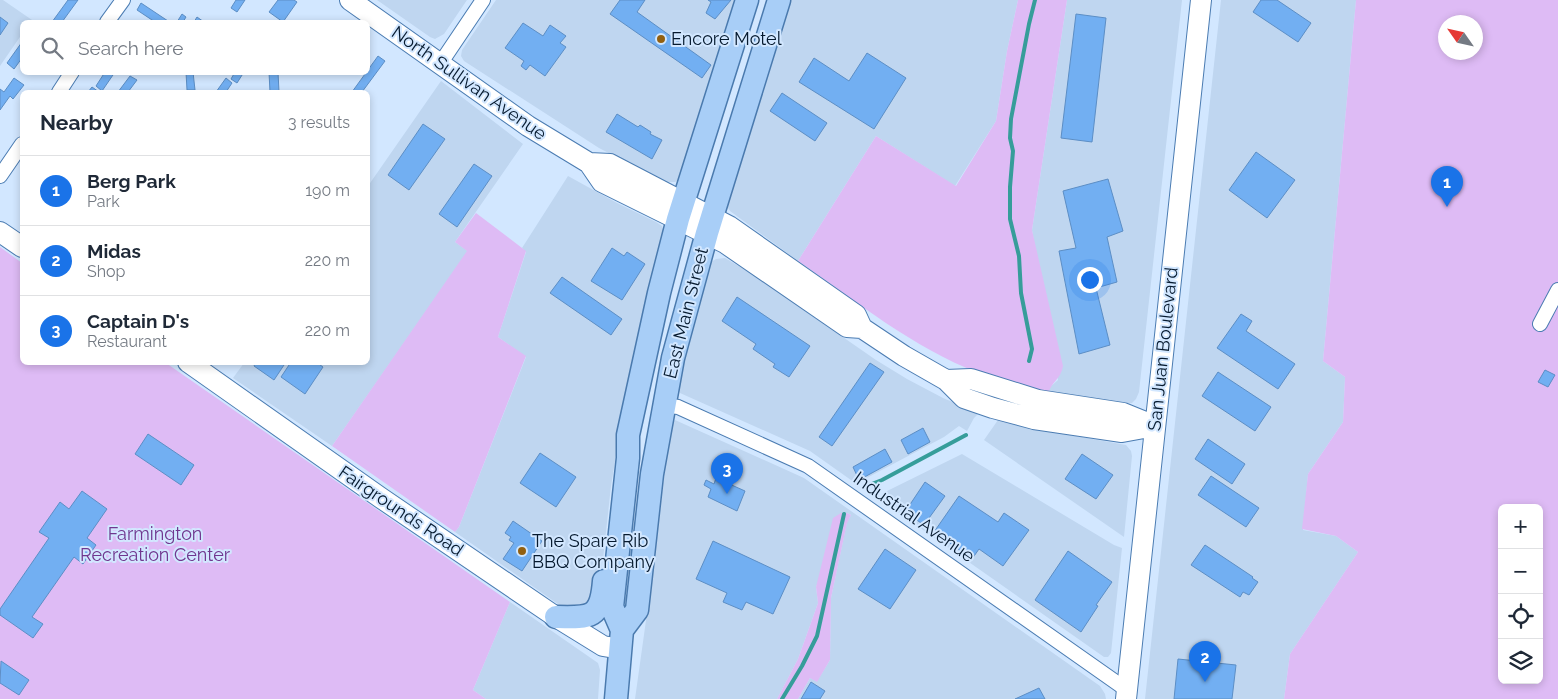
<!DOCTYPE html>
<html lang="en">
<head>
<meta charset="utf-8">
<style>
	:root { --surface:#fff; --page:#f2f2f3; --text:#1f2937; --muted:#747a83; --line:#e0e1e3; --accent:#1a73e8 }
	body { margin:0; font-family:Raleway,sans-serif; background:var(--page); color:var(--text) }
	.controls { position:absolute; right:15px; bottom:15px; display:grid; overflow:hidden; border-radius:8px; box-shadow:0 2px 8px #0003 }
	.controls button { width:45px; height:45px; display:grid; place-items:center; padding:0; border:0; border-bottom:1px solid var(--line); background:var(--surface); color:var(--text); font:25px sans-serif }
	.compass { position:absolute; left:1438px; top:15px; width:45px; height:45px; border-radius:50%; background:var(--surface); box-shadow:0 2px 8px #0003; rotate:304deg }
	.you { position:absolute; left:1089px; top:279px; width:18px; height:18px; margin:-12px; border:4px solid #fff; border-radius:50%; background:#1a73e8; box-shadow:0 0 0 8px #1a73e833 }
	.badge { display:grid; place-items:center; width:32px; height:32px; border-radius:50%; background:var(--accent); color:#fff; font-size:16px; font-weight:700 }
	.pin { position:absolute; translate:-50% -41px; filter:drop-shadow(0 1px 2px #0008) }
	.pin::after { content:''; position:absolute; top:26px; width:18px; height:15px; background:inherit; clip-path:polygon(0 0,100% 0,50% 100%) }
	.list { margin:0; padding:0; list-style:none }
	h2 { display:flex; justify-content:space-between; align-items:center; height:65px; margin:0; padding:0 20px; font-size:21px }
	h2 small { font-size:16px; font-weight:400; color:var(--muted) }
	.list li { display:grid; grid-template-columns:32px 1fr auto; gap:15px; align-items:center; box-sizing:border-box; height:70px; padding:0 20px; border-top:1px solid var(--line) }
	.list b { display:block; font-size:19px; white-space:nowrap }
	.list p { margin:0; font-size:16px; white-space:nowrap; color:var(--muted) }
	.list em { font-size:16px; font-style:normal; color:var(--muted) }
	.icon { flex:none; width:28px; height:28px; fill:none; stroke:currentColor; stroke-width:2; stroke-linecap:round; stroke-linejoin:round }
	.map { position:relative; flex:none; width:1558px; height:699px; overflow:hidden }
	.search { position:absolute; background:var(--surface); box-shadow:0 2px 8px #0003; left:20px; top:20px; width:350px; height:55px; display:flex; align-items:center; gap:12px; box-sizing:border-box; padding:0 18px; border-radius:8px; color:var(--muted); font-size:19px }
	.panel { position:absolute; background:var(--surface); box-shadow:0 2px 8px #0003; left:20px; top:90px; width:350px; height:275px; border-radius:8px }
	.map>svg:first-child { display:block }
	.built { fill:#bfd6f0 }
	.green { fill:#debbf5; fill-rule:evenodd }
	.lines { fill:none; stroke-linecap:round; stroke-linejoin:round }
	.stream { stroke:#369d9a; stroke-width:4 }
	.building { fill:#72aff2; stroke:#5c8ec5 }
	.street-casing { stroke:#4b7cb2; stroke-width:16 }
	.secondary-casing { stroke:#4b7cb2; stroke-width:22 }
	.primary-casing { stroke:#4a7aae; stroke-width:25 }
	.street { stroke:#fff; stroke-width:14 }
	.secondary { stroke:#fff; stroke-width:20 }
	.primary { stroke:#a8cef7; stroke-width:22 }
	.poi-dot { fill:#926011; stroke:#d2e7ff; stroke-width:2 }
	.labels { text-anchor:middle; stroke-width:4; stroke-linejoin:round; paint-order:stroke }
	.poi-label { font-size:18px; fill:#061a2f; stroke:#d2e7ff; text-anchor:start }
	.street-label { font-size:18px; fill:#061a2f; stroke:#d2e7ff }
	.park-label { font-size:18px; fill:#70378f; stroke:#d2e7ff }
</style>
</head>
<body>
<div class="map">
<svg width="1558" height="699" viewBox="0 0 1558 699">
	<rect width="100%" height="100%" fill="#d2e7ff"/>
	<path class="built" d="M0 0H3L32 20 30 22H22V34L0 66Z
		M377 0H467L444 34 435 39 430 37Z
		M496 0H738L679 180 675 182H665L599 148 464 61 461 56 462 50Z
		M790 0H1018L1007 51 996 121 955 186 876 136 798 261 730 211 726 205Z
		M1067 0H1182L1139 392 1136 399 1132 403 1123 404 1048 394 1049 388 1058 380 1032 230Z
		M1221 0H1356L1323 361 1345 377 1343 422 1308 474 1303 530 1336 536 1358 552 1290 654 1284 699H1145Z
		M441 81 523 144 455 242 468 251 332 446 233 378 244 363 368 362V186Z
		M568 176 617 203 656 222 662 226 664 233 628 381 611 486 599 596 598 602 565 609 455 532 459 527 526 357 498 337 526 252 522 248Z
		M725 258 752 274 876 360 907 379 943 398 979 413 974 418 967 431 959 426 944 437 861 481 858 485 810 451 680 393 678 389 691 325 711 262 716 259Z
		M675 420 804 478 1100 686 1105 694 1106 699H798L810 678 817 681 830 660 831 598 847 522 851 515 847 513 816 587 818 603 798 659 777 699H635L649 599 660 498 671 424Z
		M998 420 1031 428 1126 445 1131 451 1132 456 1124 537 984 440Z
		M962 454 1114 545 1122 548 1111 653 1108 657H1104L879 499 883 493Z
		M510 602 598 663 600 670 598 699H486L473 690Z"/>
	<path class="green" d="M1018 0H1067L1032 230 1063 366C1061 379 1051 382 1048 394 1026 387 1002 381 979 373 913 348 856 301 798 261L876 136 956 186 996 121 1007 51Z
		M1356 0H1558V699H1284L1290 654 1358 552 1336 536 1302 529 1308 474 1343 422 1345 377 1323 361ZM1446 22H1476V52H1446ZM1502 508H1539V680H1502Z
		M476 213 526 251 498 337 526 356 459 527 455 532 332 446 467 251 455 242Z
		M0 247 22 263V362L166 363 510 602 473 690 486 699H0Z
		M841 513H847L851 515 847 523 831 598 830 660 817 682 810 678 798 699H777L798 659 818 603 816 587 833 518Z"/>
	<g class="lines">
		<path class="stream" d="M1029 361 1032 349 1021 293 1019 256 1010 219V187L1013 151 1010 138 1011 119 1029 24 1035 0
			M869 485 882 480 966 435
			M782 699 802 666 817 636 844 514"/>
	</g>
	<path class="building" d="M68 0H78L62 22H52Z
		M236 0H245L237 12 231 8Z
		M278 0H294L297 2 283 22 269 12Z
		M620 0H645L637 12 711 65 702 78 610 14Z
		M708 0H731L715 19 706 13 711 2Z
		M1261 0H1277L1311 23 1298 42 1253 12Z
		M141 3 168 21 167 22H155L137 10Z
		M182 14 186 17 183 22H177Z
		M1076 14 1106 18 1092 142 1061 138Z
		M0 17 8 23 0 35Z
		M197 17 204 22H194Z
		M523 23 543 36 550 25 566 36 560 43 566 47 545 76 530 65 526 70 521 66 524 61 505 48Z
		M22 42V58L14 69 7 63Z
		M867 53 906 78 874 129 799 82 814 58 849 81Z
		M378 56 385 61 362 92H352Z
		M105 72H115L102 91 96 86Z
		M186 72H193L195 90H187Z
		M235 72H244L237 83 231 79Z
		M269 72H278L279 92H270Z
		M130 76 137 80 128 92H118Z
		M14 78 24 85 13 99 10 96 0 110V89L4 92Z
		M226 78 232 83 226 92H216Z
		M92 87 99 92H88Z
		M782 93 827 123 815 141 770 111Z
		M617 114 638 127 640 125 651 132 650 134 662 140 652 159 606 132Z
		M423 124 445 139 409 190 388 175Z
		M1256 152 1295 180 1267 218 1229 190Z
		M474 164 492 176 457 227 439 214Z
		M1108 179 1123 231 1107 237 1117 282 1096 288 1110 345 1079 354 1059 251 1076 248 1063 191Z
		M612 248 624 256 627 252 645 264 622 300 591 281Z
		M562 277 622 319 611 335 550 293Z
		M737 297 810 346 789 377 773 367 775 364 753 349 756 344 722 321Z
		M1241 314 1252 321 1246 331 1295 364 1278 389 1217 348Z
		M256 362H286L274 380 254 366Z
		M291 362H316L323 367 305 394 281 377Z
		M870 363 884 372 832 446 819 437Z
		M1545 370 1555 375 1548 387 1538 382Z
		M1218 372 1271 407 1255 431 1202 396Z
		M923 428 930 442 908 454 901 440Z
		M148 434 194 465 181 485 135 454Z
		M1208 439 1245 464 1232 484 1195 459Z
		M885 449 892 462 859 480 853 467Z
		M540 453 576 477 556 507 520 483Z
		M1082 454 1113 475 1096 499 1065 479Z
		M1211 476 1259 508 1246 527 1198 495Z
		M716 478 745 491 737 511 708 497 711 489 704 485 706 480 714 484Z
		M925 482 945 496 924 525 905 512Z
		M82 491 107 509 87 538 96 545 83 564 74 557 32 617 43 624 33 638 0 615V609L49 538 39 532 60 502 69 509Z
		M959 496 998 522 1004 513 1029 530 1003 566 979 549 972 559 934 532Z
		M513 521 542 541 522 571 503 559 514 543 509 540 511 537 505 533Z
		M713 541 790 577 773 614 746 602 742 610 723 602 727 593 696 579Z
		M1205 545 1253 577 1252 578 1258 582 1249 595 1243 592 1240 597 1191 565Z
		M885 549 916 570 890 609 858 589Z
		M1068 551 1112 582 1096 605 1098 606 1081 632 1035 600Z
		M1178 659 1236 665 1232 699H1174Z
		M1 661 29 680 19 695 0 683Z
		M811 682 825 691 820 699H801Z
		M1039 688 1045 699H1015Z"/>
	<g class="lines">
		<defs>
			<path id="street" d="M107 22 123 0
				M440 64 483 0
				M59 92 72 72
				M0 176 22 144
				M1540 324 1558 290
				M664 405 678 407 808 466 1127 690"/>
			<path id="secondary" d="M350 0 528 126 589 163 602 182 725 243 847 327 862 328 904 356 946 380 964 398 993 408 1034 419 1122 432 1155 426
				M589 163 610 164 729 226 856 315 862 328
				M0 232 22 247
				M188 362 381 498 556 617 603 646 621 649
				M946 380 971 379 1038 400 1123 413 1155 426
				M1126 699 1201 0"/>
			<path id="primary" d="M556 617C590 618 601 619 604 581
				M622 630 637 610 652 474 673 358 707 233 779 0
				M616 699 622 630 612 607 628 458V435L659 293 678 219 747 0"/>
		</defs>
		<use href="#street" class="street-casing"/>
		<use href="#secondary" class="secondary-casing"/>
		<use href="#primary" class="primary-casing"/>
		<use href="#street" class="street"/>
		<use href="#secondary" class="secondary"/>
		<use href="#primary" class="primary"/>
	</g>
	<g class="poi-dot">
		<circle cx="661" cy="39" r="5"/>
		<circle cx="522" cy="551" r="5"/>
	</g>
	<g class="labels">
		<g class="poi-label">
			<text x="671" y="45">Encore Motel</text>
			<text x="532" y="547">The Spare Rib<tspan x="532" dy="21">BBQ Company</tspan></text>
		</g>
		<g class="street-label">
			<text transform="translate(469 83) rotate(35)" y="6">North Sullivan Avenue</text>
			<text transform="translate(686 313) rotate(-76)" y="6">East Main Street</text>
			<text transform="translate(1163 349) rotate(-84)" y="6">San Juan Boulevard</text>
			<text transform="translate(401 511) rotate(34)" y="6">Fairgrounds Road</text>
			<text transform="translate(914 517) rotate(35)" y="6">Industrial Avenue</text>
		</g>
		<g class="park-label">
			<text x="155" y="540">Farmington<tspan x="155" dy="21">Recreation Center</tspan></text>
		</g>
	</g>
</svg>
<div class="controls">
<button>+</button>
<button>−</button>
<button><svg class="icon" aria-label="locate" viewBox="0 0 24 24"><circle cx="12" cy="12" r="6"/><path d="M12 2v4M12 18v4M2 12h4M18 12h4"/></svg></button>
<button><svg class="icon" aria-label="layers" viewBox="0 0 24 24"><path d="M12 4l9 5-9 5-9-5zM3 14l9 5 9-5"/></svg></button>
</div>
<svg class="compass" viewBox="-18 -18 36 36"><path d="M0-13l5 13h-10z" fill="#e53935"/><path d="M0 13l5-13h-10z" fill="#747a83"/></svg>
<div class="you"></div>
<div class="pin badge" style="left:1447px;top:207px">1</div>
<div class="pin badge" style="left:1205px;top:682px">2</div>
<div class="pin badge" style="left:727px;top:494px">3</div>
<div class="search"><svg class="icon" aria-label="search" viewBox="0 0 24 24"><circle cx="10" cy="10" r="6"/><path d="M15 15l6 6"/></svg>Search here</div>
<section class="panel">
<h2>Nearby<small>3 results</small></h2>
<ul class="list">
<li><span class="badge">1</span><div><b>Berg Park</b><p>Park</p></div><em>190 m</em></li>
<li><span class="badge">2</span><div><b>Midas</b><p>Shop</p></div><em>220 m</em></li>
<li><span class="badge">3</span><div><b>Captain D's</b><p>Restaurant</p></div><em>220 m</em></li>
</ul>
</section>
</div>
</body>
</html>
